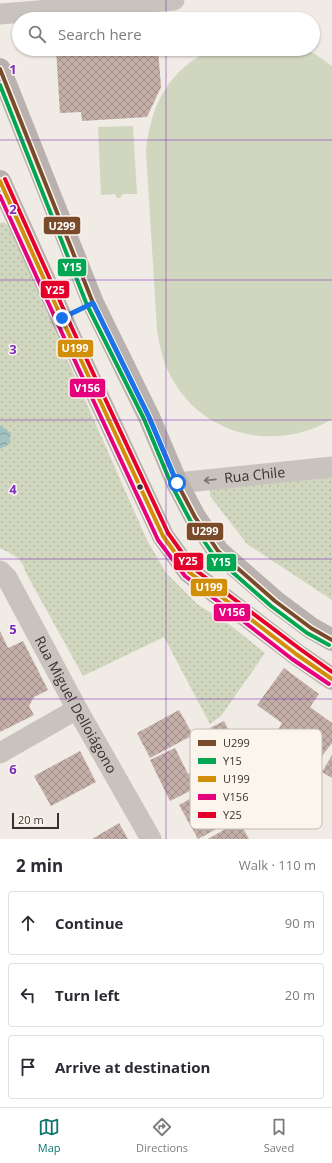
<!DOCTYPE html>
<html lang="en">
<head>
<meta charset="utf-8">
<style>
	:root { --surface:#fff; --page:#f7f7f7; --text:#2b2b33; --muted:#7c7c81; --line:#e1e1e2; --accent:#0f766e }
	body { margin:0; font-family:"Open Sans",sans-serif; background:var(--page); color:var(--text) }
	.scale { position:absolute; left:12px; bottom:10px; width:47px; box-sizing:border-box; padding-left:4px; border:2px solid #3b302b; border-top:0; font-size:11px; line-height:14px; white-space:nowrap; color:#3b302b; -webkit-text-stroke:3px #fbf5ee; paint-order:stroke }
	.stop { position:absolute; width:12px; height:12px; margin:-9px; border:3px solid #1a73e8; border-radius:50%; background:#fff }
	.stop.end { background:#1a73e8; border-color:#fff; box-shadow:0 1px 4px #0008 }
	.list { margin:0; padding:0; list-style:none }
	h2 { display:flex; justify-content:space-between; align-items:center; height:52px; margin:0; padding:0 16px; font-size:17px }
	h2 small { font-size:13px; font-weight:400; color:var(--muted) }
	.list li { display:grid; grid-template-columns:26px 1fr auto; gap:12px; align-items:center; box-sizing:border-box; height:64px; margin:0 8px 8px; padding:0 8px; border:1px solid var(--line); border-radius:4px }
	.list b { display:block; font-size:15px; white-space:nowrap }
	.list em { font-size:13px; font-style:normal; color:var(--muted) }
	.icon { flex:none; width:22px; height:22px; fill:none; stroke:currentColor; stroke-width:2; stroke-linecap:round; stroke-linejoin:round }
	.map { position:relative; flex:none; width:332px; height:839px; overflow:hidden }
	.search { position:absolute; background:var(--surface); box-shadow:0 1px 3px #0004; left:12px; right:12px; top:12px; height:44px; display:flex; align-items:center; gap:10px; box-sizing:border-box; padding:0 14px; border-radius:22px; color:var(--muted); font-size:15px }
	.sheet { height:268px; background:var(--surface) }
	nav { display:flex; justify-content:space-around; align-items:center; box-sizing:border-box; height:56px; border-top:1px solid var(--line); background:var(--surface); font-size:11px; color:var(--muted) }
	nav a { display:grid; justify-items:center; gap:2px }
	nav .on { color:var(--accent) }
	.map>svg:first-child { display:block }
	.grass { fill:#d1d6bf }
	.park { fill:url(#park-dots) }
	.water { fill:url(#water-waves) }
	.building { fill:url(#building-cross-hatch) }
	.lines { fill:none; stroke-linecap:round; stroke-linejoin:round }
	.minor { stroke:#c9c3be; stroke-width:21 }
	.major { stroke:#b8b1ad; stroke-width:22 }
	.bus-1-casing { stroke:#fbf5ee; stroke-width:7 }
	.bus-2-casing { stroke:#fbf5ee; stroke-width:7 }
	.bus-3-casing { stroke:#fbf5ee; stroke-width:7 }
	.bus-4-casing { stroke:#fbf5ee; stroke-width:7 }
	.bus-5-casing { stroke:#fbf5ee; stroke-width:7 }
	.bus-1 { stroke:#7a4b2a; stroke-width:4 }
	.bus-2 { stroke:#00a651; stroke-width:4 }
	.bus-3 { stroke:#d18e09; stroke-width:4 }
	.bus-4 { stroke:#e5007d; stroke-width:4 }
	.bus-5 { stroke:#e4002b; stroke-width:4 }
	.oneway { stroke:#7b726d }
	.route { stroke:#1a73e8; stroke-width:5 }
	.grid { fill:none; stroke:#7b2cbf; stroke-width:1; stroke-opacity:0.55 }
	.bus-dot { fill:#3b302b; stroke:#fbf5ee; stroke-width:1.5 }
	.labels { text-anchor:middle; stroke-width:3; stroke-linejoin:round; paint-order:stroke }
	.street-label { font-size:14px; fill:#3b302b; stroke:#fbf5ee }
	.key { fill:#fbf5ee; stroke:#c1bab4; stroke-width:1 }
	.key-label { font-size:11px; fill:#3b302b }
	.grid-label { font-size:13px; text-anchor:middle; font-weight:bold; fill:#7b2cbf; stroke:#fbf5ee; stroke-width:3; stroke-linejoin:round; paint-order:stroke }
	.line-badge { stroke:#fbf5ee; stroke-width:1.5 }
	.badge-label { font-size:11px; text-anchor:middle; font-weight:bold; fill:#fff }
</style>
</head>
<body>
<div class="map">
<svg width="332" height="839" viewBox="0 0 332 839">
	<defs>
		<pattern id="park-dots" width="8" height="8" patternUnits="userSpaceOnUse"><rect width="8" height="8" fill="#d1d6bf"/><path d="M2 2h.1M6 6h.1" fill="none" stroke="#b4b8a4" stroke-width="1.8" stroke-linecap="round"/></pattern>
		<pattern id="water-waves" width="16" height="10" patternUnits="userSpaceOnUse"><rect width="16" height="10" fill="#a1c2c1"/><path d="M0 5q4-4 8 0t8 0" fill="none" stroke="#849e9d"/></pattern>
		<pattern id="building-cross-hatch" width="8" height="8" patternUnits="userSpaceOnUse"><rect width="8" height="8" fill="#c3afa7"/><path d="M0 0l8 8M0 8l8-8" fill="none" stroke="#a08f88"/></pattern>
	</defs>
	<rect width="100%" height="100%" fill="#f0ebe5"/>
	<path class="grass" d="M213 49H304L315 54 332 66V419C279 452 206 437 174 382 164 366 160 349 157 330L146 151C151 104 169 69 213 49Z
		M133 126 137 194H123L120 198H117L115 194 101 195 98 127Z"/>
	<path class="park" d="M4 222 9 227 146 538 166 573 197 604 230 625 265 653 221 716 210 724 164 637 83 676 26 573C22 558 14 555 0 548V223Z
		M332 476V600L247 544 210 496V487Z"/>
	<path class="water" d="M0 425 11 433 9 444 0 449Z"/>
	<path class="building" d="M56 49H158L161 87 147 117 82 121 81 112 60 113Z
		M0 631 8 648 23 641 48 690 34 697 29 706 34 715 0 732Z
		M284 668 319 694 310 707 332 723V743L319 760 278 730 282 723 257 705Z
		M179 710 193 735 150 758 137 733Z
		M224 721 245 763 170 801 150 760 175 748 188 774 224 756 210 728Z
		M80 751 96 782 51 806 34 776Z
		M332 755V778L322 772Z
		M213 786 224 804 233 799 242 815 198 839 179 805Z
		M239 821 249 839H208Z
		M119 823 128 839H92Z"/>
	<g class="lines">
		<g class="minor">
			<path d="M0 14 174 0"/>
			<path id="s1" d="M177 483 332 467"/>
			<path id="s2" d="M0 571 7 578 77 709 151 839"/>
			<path d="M0 753 77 709"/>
		</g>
		<path class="major" d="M0 69 93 303 149 417 177 483 195 517 218 551 275 601 311 628 332 640
			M0 181 67 330 163 536 189 572 296 654 332 679"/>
		<defs>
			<path id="bus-1" d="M0 69 93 303 149 417 177 483 195 517 218 551 275 601 311 628 332 640"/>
			<path id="bus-2" d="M0 85 87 305 144 419 172 486 190 520 214 556 271 606 307 633 329 645"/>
			<path id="bus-3" d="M0 181 67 330 163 536 189 572 296 654 332 679"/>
			<path id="bus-4" d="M0 196 62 333 158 540 185 576 292 659 329 684"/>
			<path id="bus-5" d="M5 179 72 328 168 533 193 568 300 649 332 672"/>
		</defs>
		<use href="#bus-1" class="bus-1-casing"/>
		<use href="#bus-2" class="bus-2-casing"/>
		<use href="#bus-3" class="bus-3-casing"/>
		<use href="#bus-4" class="bus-4-casing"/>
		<use href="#bus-5" class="bus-5-casing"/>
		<use href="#bus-1" class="bus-1"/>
		<use href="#bus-2" class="bus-2"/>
		<use href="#bus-3" class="bus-3"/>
		<use href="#bus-4" class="bus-4"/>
		<use href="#bus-5" class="bus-5"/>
	</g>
	<defs><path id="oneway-shaft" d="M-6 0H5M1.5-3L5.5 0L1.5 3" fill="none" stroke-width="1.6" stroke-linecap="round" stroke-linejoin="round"/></defs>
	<use class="oneway" href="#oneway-shaft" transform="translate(210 480) rotate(174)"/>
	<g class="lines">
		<path class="route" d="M62 318 93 303 149 417 177 483"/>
	</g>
	<path class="grid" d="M166 0V19M166 49V839M0 140H332M0 280H332M0 420H332M0 559H332M0 699H332"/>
	<circle class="bus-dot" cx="140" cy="487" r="3.5"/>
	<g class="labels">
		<g class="street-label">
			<text dy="5" stroke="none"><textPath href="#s1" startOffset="78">Rua Chile</textPath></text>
			<text dy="5" stroke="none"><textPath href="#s2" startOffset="154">Rua Miguel Delloiágono</textPath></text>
		</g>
	</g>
	<rect x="190" y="729" width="132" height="100" rx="6" class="key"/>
	<rect x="198" y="740" width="18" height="6" fill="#7a4b2a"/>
	<rect x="198" y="758" width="18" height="6" fill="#00a651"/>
	<rect x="198" y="776" width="18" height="6" fill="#d18e09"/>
	<rect x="198" y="794" width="18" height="6" fill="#e5007d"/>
	<rect x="198" y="812" width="18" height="6" fill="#e4002b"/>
	<g class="key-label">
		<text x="223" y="747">U299</text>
		<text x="223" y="765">Y15</text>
		<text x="223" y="783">U199</text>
		<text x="223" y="801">V156</text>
		<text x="223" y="819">Y25</text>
	</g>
	<g class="grid-label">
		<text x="13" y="74">1</text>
		<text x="13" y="214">2</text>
		<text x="13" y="354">3</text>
		<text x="13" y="494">4</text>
		<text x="13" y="634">5</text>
		<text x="13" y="774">6</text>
	</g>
	<g class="line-badge">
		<rect x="43" y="216" width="38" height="19" rx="4" fill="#7a4b2a"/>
		<rect x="57" y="258" width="30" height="19" rx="4" fill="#00a651"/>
		<rect x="40" y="280" width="30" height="19" rx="4" fill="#e4002b"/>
		<rect x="57" y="339" width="37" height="19" rx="4" fill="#d18e09"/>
		<rect x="69" y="378" width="37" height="20" rx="4" fill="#e5007d"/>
		<rect x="186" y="522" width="38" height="19" rx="4" fill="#7a4b2a"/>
		<rect x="173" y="552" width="31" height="19" rx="4" fill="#e4002b"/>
		<rect x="206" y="553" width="31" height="19" rx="4" fill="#00a651"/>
		<rect x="190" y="578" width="38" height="19" rx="4" fill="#d18e09"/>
		<rect x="213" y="603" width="38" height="19" rx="4" fill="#e5007d"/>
	</g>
	<g class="badge-label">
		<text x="62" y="230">U299</text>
		<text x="72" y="271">Y15</text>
		<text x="55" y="294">Y25</text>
		<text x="75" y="352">U199</text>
		<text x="87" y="392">V156</text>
		<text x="205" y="535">U299</text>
		<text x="188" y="565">Y25</text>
		<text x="221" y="566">Y15</text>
		<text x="209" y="591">U199</text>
		<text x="232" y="616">V156</text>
	</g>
</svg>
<div class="scale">20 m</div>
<div class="stop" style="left:177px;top:483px"></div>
<div class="stop end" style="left:62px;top:318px"></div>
<div class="search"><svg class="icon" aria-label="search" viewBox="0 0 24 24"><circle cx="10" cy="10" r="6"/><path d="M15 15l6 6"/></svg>Search here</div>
</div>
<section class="sheet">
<h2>2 min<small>Walk · 110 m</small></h2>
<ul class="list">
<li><svg class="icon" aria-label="ahead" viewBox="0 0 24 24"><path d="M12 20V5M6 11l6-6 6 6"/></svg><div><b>Continue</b></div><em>90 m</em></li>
<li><svg class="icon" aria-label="left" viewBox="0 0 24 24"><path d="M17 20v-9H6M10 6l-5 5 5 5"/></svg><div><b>Turn left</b></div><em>20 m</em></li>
<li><svg class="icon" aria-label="arrive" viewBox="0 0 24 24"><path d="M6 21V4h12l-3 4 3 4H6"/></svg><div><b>Arrive at destination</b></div></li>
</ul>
</section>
<nav>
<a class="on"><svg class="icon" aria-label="map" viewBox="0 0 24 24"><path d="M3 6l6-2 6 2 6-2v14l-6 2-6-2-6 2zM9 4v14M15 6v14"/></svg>Map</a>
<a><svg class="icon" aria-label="directions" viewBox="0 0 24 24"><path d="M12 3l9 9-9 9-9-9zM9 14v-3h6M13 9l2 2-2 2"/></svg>Directions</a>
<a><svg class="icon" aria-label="saved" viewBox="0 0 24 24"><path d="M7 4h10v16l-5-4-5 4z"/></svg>Saved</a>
</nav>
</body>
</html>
